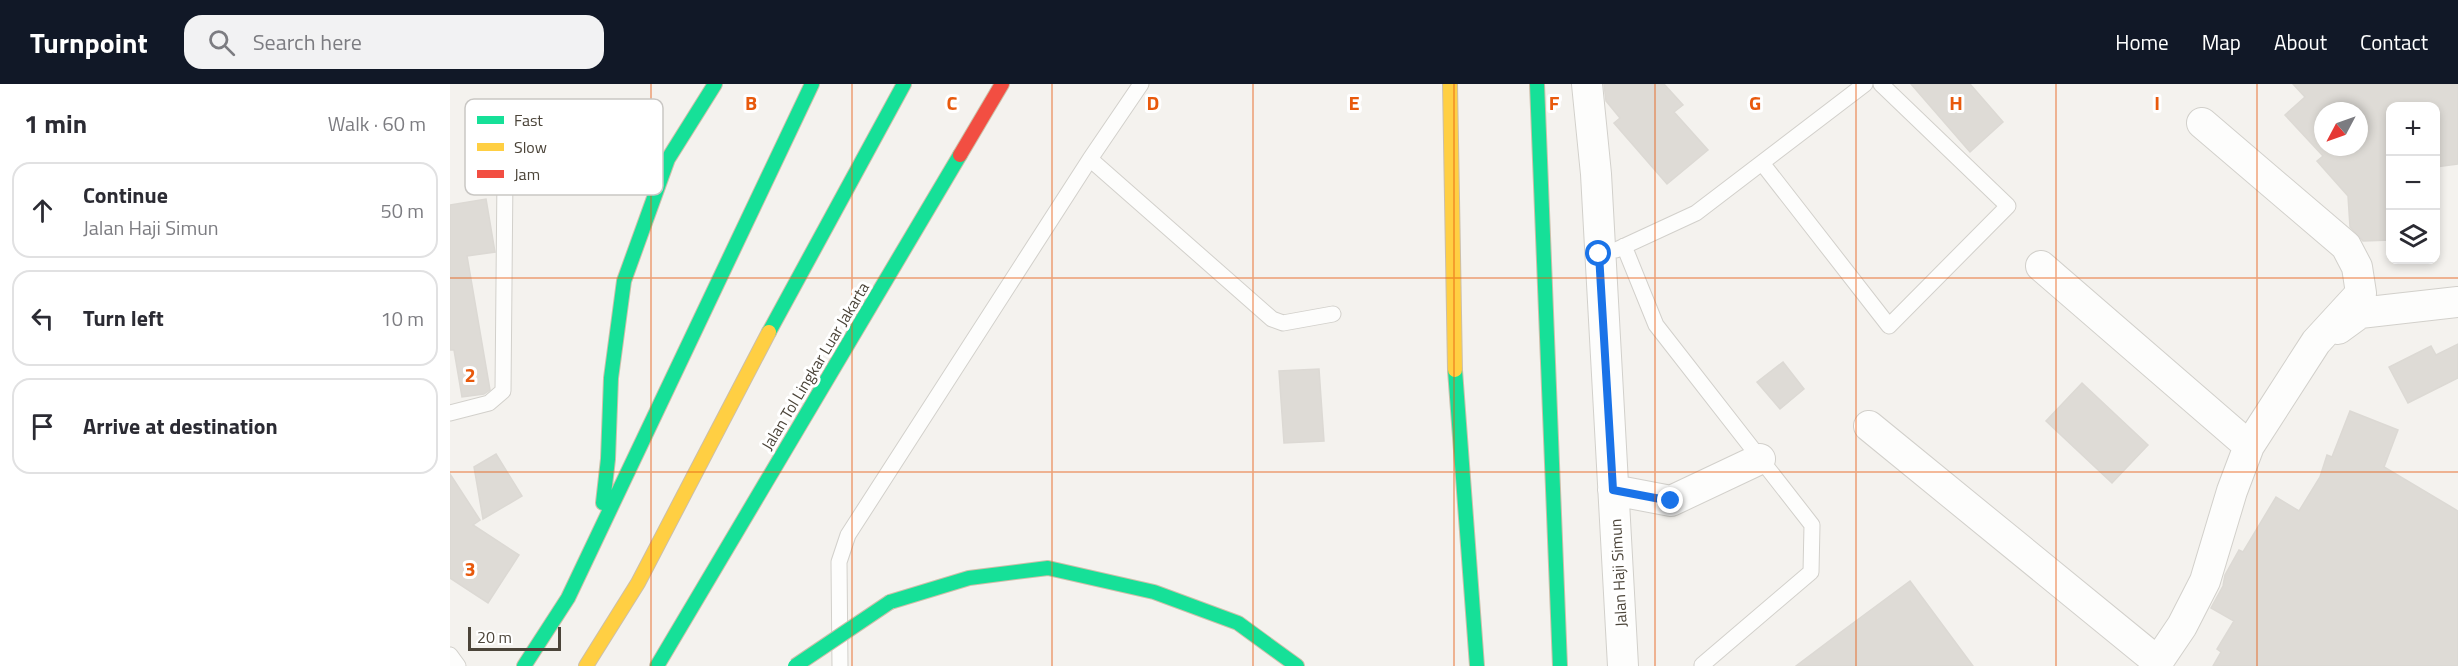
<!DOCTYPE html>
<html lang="en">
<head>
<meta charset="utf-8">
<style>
	:root { --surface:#fff; --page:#f2f2f3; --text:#2b2b33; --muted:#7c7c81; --line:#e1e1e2; --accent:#111827 }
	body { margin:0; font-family:"Titillium Web",sans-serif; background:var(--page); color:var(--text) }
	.controls { position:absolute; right:18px; top:18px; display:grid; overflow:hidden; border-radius:12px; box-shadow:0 3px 9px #0003 }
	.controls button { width:54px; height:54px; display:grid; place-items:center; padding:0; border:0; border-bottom:2px solid var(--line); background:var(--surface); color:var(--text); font:30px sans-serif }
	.compass { position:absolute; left:1864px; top:18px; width:54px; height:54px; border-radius:50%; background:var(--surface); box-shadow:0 3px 9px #0003; rotate:229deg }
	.scale { position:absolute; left:18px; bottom:15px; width:93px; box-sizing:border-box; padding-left:6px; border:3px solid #4b4439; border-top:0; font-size:16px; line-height:21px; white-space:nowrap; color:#4b4439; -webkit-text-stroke:4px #fff; paint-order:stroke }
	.stop { position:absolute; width:18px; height:18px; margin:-14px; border:4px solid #1a73e8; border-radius:50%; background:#fff }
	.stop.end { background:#1a73e8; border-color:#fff; box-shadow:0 2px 6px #0008 }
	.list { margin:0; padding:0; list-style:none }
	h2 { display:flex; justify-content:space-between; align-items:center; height:78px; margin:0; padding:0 24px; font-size:26px }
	h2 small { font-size:20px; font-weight:400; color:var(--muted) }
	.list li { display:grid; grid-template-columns:39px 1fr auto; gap:18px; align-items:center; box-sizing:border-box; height:96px; margin:0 12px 12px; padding:0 12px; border:2px solid var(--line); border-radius:18px }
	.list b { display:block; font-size:22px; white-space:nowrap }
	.list p { margin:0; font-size:20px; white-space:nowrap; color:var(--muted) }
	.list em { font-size:20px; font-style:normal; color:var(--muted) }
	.icon { flex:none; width:33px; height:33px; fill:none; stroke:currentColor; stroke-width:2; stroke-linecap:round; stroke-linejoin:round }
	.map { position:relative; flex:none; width:2008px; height:582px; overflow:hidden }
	header { display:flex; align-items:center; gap:36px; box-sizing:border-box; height:84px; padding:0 30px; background:var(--accent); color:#fff }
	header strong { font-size:28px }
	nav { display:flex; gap:33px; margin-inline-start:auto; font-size:21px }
	.search { width:420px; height:54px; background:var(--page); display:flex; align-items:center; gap:15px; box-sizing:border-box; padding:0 21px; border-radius:18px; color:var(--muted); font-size:22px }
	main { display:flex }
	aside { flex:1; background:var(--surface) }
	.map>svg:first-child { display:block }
	.building { fill:#dedbd6; stroke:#dcd9d4; stroke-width:1.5; fill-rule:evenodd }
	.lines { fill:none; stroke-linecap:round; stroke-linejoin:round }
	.lane-casing { stroke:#d2d0cb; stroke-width:17 }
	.street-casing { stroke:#d2d0cb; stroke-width:32 }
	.fast-casing { stroke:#ccbfa9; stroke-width:16 }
	.slow-casing { stroke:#ccbfa9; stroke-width:16 }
	.jam-casing { stroke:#ccbfa9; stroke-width:16 }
	.lane { stroke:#fdfdfc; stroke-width:15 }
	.street { stroke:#fdfdfc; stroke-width:30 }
	.fast { stroke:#16e098; stroke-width:14 }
	.slow { stroke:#ffcf43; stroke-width:14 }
	.jam { stroke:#f24e42; stroke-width:14 }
	.fast-bridge-casing { stroke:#ccbfa9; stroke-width:16; stroke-linecap:butt }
	.fast-bridge { stroke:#16e098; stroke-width:14 }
	.route { stroke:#1a73e8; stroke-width:8 }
	.grid { fill:none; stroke:#e8590c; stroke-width:1.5; stroke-opacity:0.55 }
	.labels { text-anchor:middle; stroke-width:6; stroke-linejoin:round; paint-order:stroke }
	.street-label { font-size:16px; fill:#4b4439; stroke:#fff }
	.key { fill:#fff; stroke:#c9c7c4; stroke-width:1.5 }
	.key-label { font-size:16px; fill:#4b4439 }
	.grid-label { font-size:20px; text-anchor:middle; font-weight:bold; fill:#e8590c; stroke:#fff; stroke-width:6; stroke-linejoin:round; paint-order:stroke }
</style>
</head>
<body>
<header>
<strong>Turnpoint</strong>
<div class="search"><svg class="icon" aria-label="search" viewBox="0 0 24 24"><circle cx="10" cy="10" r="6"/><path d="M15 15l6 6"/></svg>Search here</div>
<nav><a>Home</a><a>Map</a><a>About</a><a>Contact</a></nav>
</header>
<main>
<aside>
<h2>1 min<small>Walk · 60 m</small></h2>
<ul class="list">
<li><svg class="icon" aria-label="ahead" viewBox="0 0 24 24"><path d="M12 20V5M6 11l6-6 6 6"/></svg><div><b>Continue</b><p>Jalan Haji Simun</p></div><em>50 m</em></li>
<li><svg class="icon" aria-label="left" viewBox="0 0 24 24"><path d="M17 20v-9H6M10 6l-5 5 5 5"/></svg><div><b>Turn left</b></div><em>10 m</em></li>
<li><svg class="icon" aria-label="arrive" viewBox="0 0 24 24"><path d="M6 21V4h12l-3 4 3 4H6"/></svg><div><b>Arrive at destination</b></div></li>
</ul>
</aside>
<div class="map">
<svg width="2008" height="582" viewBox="0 0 2008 582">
	<rect width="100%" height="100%" fill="#f4f2ee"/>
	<path class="building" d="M1154 0H1214L1233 21 1224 28 1258 66 1217 100 1164 39 1170 34 1156 17Z
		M1461 0H1520L1553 38 1520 68Z
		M1843 0H2008V80L1986 83V22H1941V156L1913 157 1900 143 1898 112 1867 77 1873 72 1835 31 1855 13ZM1873 27H1909V63H1873Z
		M36 115 45 168 17 172 40 306 34 310 12 313 4 266H0V121Z
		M2008 260V294L1958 319 1939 283 1981 262 1986 271Z
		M1333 278 1354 305 1330 325 1307 298Z
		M869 285 874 357 834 359 829 287Z
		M1632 299 1698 361 1662 399 1596 337Z
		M1900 327 1948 346 1934 383 2008 427V582H1763L1771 568 1767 565 1784 537 1761 524 1773 502 1775 491 1789 466 1793 468 1826 413 1849 427 1870 393 1877 371 1882 373Z
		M46 370 72 412 33 435 24 383Z
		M0 390 30 436 23 441 69 471 38 519 0 494Z
		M1460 497 1523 582H1346L1391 548Z"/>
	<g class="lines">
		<defs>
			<path id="lane" d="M640 75 822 235 833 239 883 230
				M1312 79 1439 242 1558 122 1431 0
				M1174 162 1206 241 1362 441 1361 488 1252 581
				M1166 166 1246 129 1415 0
				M0 329 39 319 53 307 55 90C65 66 116 51 140 43
				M0 571 8 582
				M390 582 389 478 398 451 640 75 691 0"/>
			<path id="street" d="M1137 0 1146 90 1173 582
				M1591 182 1799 362
				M1888 245 1910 229 2008 218
				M1419 342 1708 578
				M1163 406 1221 417 1310 375
				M1705 582 1732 542 1755 497 1782 407 1799 362 1866 258 1911 209 1907 183 1896 162 1752 39"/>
			<path id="fast" d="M1087 0 1110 582
				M319 248 454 0
				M1005 286 1027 582
				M153 419 158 375 161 294 174 197 218 75 265 0
				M440 518 519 494 598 484 704 508 788 539 847 582
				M74 582 118 514 362 0
				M207 582 510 71"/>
			<path id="slow" d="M1000 0 1005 286
				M136 582 188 499 319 248"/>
			<path id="jam" d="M510 71 552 0"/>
		</defs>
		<use href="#lane" class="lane-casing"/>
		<use href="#street" class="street-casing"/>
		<use href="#fast" class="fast-casing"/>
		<use href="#slow" class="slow-casing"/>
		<use href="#jam" class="jam-casing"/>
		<use href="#lane" class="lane"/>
		<use href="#street" class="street"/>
		<use href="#fast" class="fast"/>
		<use href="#slow" class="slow"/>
		<use href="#jam" class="jam"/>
		<defs>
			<path id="fast-bridge" d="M345 582 440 518"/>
		</defs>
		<use href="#fast-bridge" class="fast-bridge-casing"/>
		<use href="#fast-bridge" class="fast-bridge"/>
	</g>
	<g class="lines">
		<path class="route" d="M1149 170 1163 406 1221 417"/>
	</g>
	<path class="grid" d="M201 0V582M402 0V582M602 0V582M803 0V582M1004 0V582M1205 0V582M1406 0V582M1606 0V582M1807 0V582M0 194H2008M0 388H2008"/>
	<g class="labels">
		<g class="street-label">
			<text transform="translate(365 282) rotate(-59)" y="6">Jalan Tol Lingkar Luar Jakarta</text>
			<text transform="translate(1168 489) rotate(-93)" y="6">Jalan Haji Simun</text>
		</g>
	</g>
	<rect x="15" y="15" width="198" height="96" rx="9" class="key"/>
	<rect x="27" y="32" width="27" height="8" fill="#16e098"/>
	<rect x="27" y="59" width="27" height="8" fill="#ffcf43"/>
	<rect x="27" y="86" width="27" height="8" fill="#f24e42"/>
	<g class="key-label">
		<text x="64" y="42">Fast</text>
		<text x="64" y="69">Slow</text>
		<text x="64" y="96">Jam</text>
	</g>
	<g class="grid-label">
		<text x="301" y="26">B</text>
		<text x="502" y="26">C</text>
		<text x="703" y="26">D</text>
		<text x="904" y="26">E</text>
		<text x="1104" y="26">F</text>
		<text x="1305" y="26">G</text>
		<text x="1506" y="26">H</text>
		<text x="1707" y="26">I</text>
		<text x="20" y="298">2</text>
		<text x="20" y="492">3</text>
	</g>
</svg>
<div class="controls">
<button>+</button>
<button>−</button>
<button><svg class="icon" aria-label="layers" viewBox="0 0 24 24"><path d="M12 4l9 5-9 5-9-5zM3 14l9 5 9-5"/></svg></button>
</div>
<svg class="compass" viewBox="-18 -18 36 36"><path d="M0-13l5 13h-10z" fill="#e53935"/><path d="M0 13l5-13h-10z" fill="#7c7c81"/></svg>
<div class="scale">20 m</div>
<div class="stop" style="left:1149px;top:170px"></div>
<div class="stop end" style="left:1221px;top:417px"></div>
</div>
</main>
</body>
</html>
